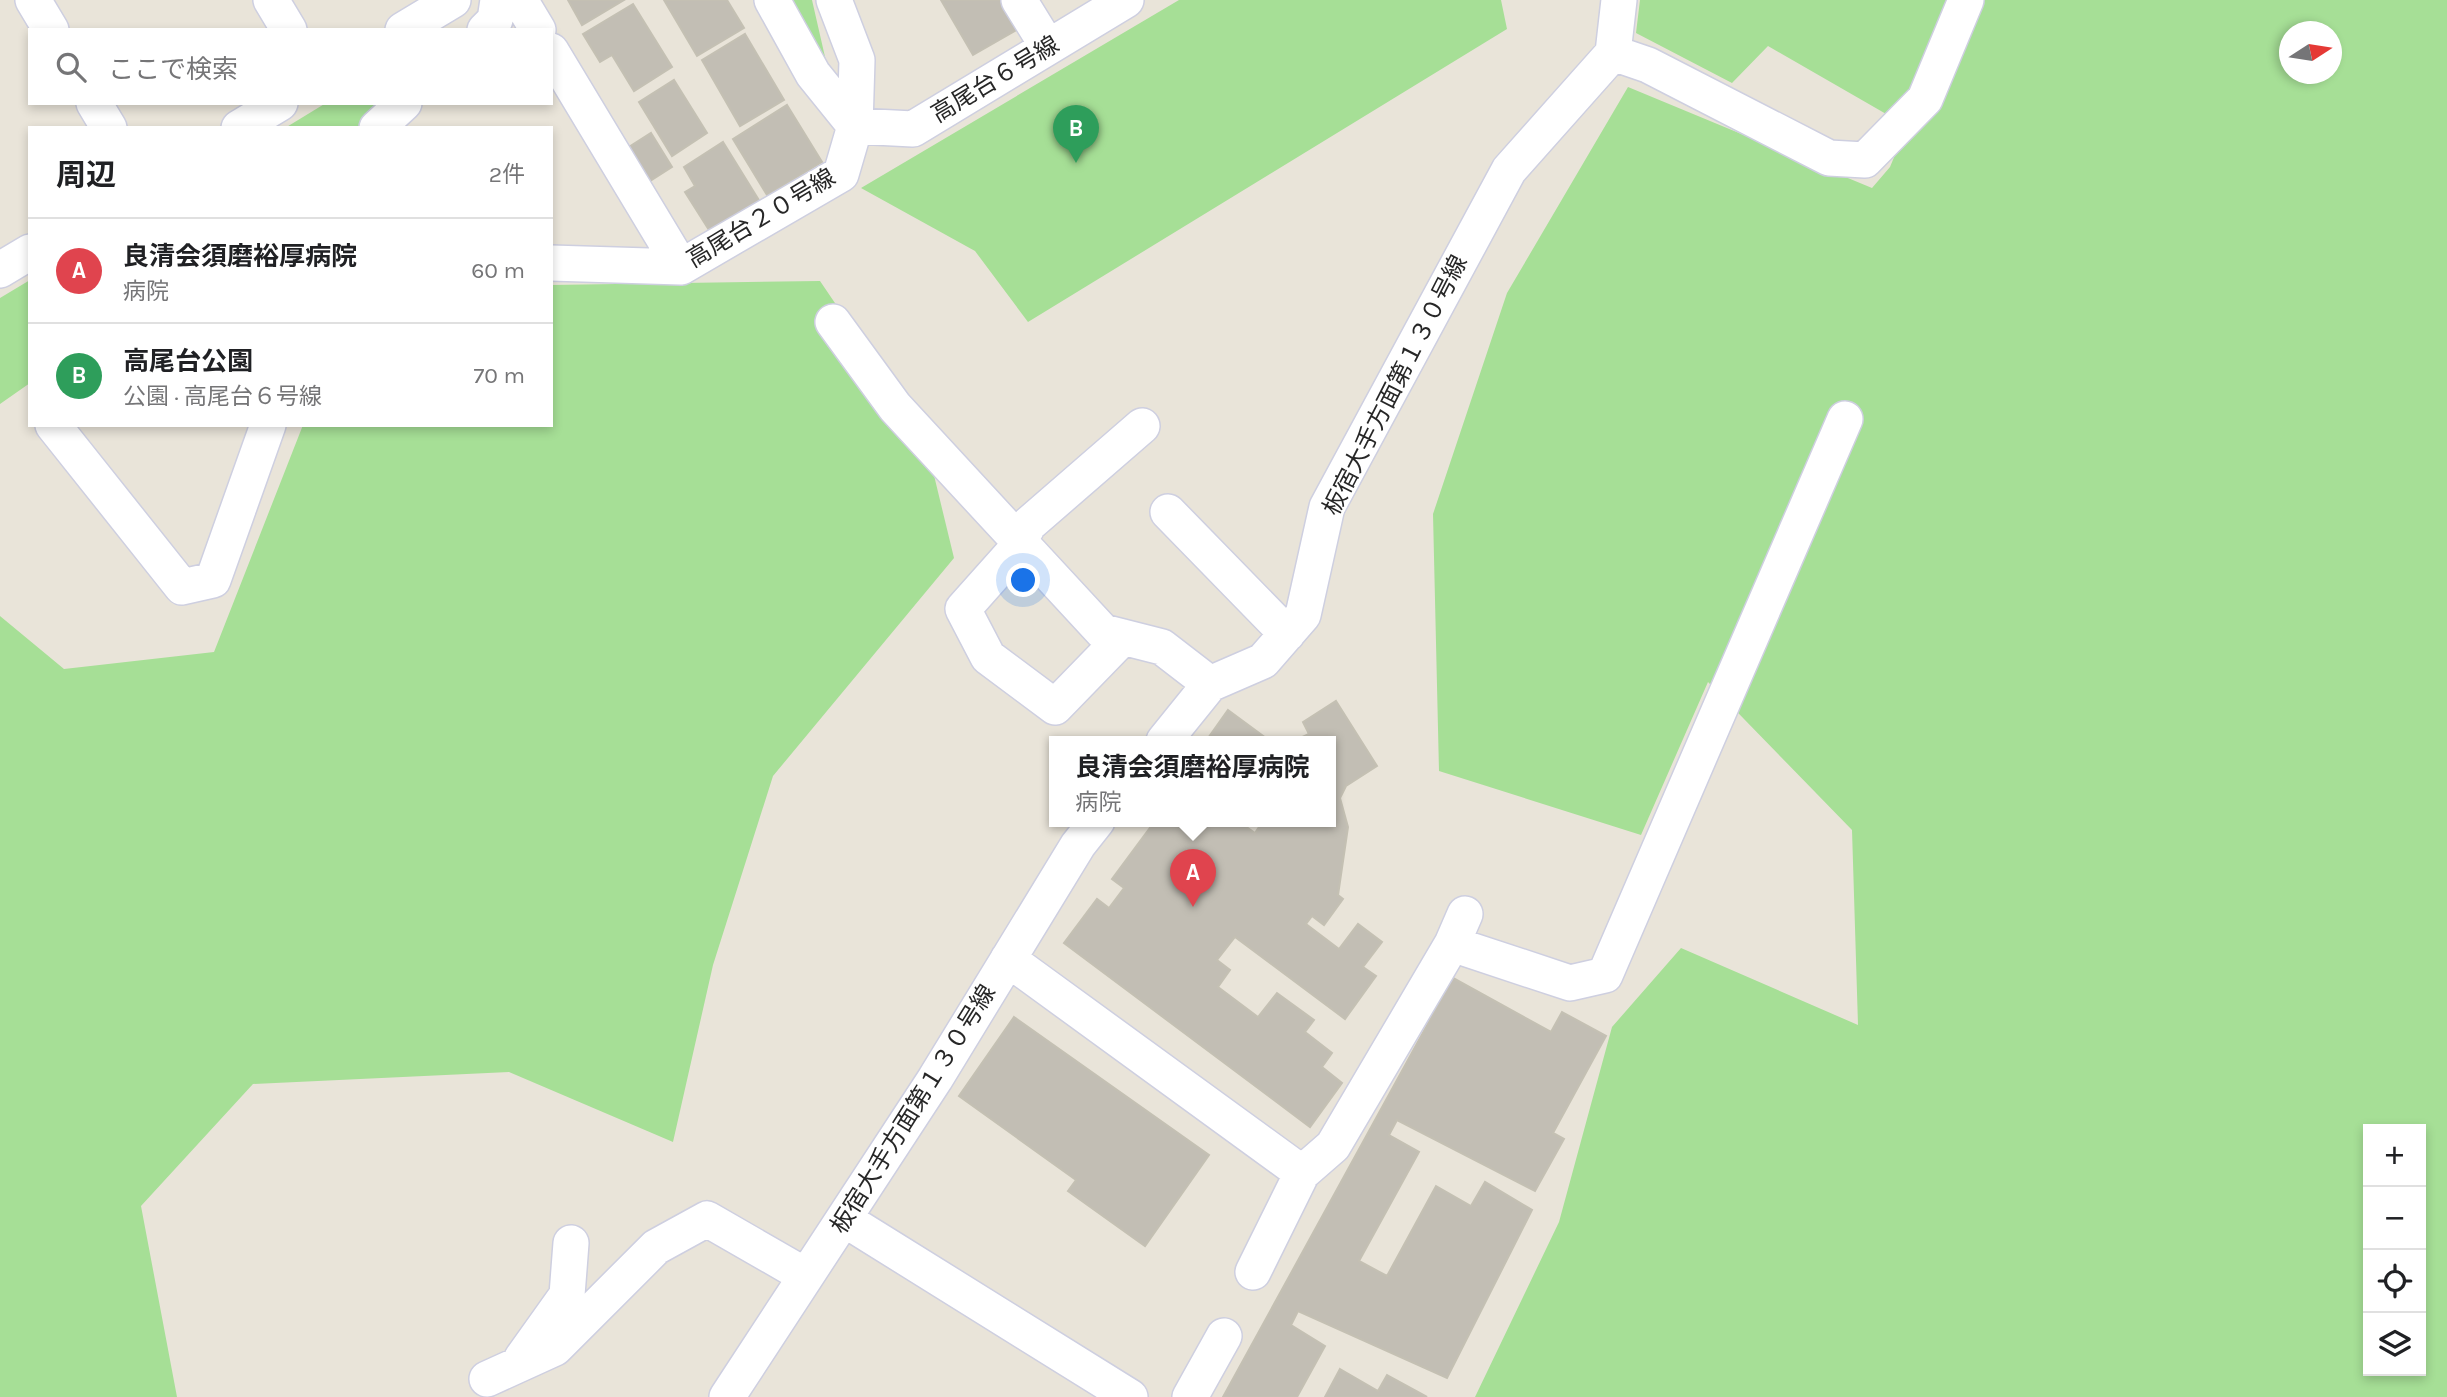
<!DOCTYPE html>
<html lang="ja">
<head>
<meta charset="utf-8">
<style>
	:root { --surface:#fff; --page:#f6f6f6; --text:#202124; --muted:#757577; --line:#e0e0e0; --accent:#3b47f4 }
	body { margin:0; font-family:Karla,"Noto Sans JP",sans-serif; background:var(--page); color:var(--text) }
	.controls { position:absolute; right:21px; bottom:21px; display:grid; overflow:hidden; border-radius:0px; box-shadow:0 4px 10px #0003 }
	.controls button { width:63px; height:63px; display:grid; place-items:center; padding:0; border:0; border-bottom:2px solid var(--line); background:var(--surface); color:var(--text); font:35px sans-serif }
	.compass { position:absolute; left:2279px; top:21px; width:63px; height:63px; border-radius:50%; background:var(--surface); box-shadow:0 4px 10px #0003; rotate:78deg }
	.you { position:absolute; left:1024px; top:581px; width:24px; height:24px; margin:-18px; border:5px solid #fff; border-radius:50%; background:#1a73e8; box-shadow:0 0 0 10px #1a73e833 }
	.badge { display:grid; place-items:center; width:46px; height:46px; border-radius:50%; background:var(--accent); color:#fff; font-size:23px; font-weight:700 }
	.pin { position:absolute; translate:-50% -58px; filter:drop-shadow(0 2px 4px #0008) }
	.pin::after { content:''; position:absolute; top:37px; width:24px; height:21px; background:inherit; clip-path:polygon(0 0,100% 0,50% 100%) }
	.popup { position:absolute; left:1049px; top:736px; width:287px; height:91px; box-sizing:border-box; display:grid; place-content:center; border-radius:0px; background:var(--surface); filter:drop-shadow(0 2px 5px #0005); font-size:23px; white-space:nowrap; color:var(--muted) }
	.popup b { font-size:26px; color:var(--text) }
	.popup::after { content:''; position:absolute; left:50%; top:100%; margin-left:-14px; border:14px solid transparent; border-top-color:var(--surface) }
	.list { margin:0; padding:0; list-style:none }
	h2 { display:flex; justify-content:space-between; align-items:center; height:91px; margin:0; padding:0 28px; font-size:30px }
	h2 small { font-size:23px; font-weight:400; color:var(--muted) }
	.list li { display:grid; grid-template-columns:46px 1fr auto; gap:21px; align-items:center; box-sizing:border-box; height:105px; padding:0 28px; border-top:2px solid var(--line) }
	.list b { display:block; font-size:26px; white-space:nowrap }
	.list p { margin:0; font-size:23px; white-space:nowrap; color:var(--muted) }
	.list em { font-size:23px; font-style:normal; color:var(--muted) }
	.icon { flex:none; width:38px; height:38px; fill:none; stroke:currentColor; stroke-width:2; stroke-linecap:round; stroke-linejoin:round }
	.map { position:relative; flex:none; width:2447px; height:1397px; overflow:hidden }
	.search { position:absolute; background:var(--surface); box-shadow:0 4px 10px #0003; left:28px; top:28px; width:525px; height:77px; display:flex; align-items:center; gap:18px; box-sizing:border-box; padding:0 24px; border-radius:0px; color:var(--muted); font-size:26px }
	.panel { position:absolute; background:var(--surface); box-shadow:0 4px 10px #0003; left:28px; top:126px; width:525px; height:301px; border-radius:0px }
	.map>svg:first-child { display:block }
	.green { fill:#a6df96; fill-rule:evenodd }
	.building { fill:#c2beb4; stroke:#c4c0b3; stroke-width:2 }
	.lines { fill:none; stroke-linecap:round; stroke-linejoin:round }
	.street-casing { stroke:#cecfe0; stroke-width:38 }
	.street { stroke:#fff; stroke-width:35 }
	.labels { text-anchor:middle; stroke-width:5; stroke-linejoin:round; paint-order:stroke }
	.street-label { font-size:24px; fill:#272727; stroke:#fff }
</style>
</head>
<body>
<div class="map">
<svg width="2447" height="1397" viewBox="0 0 2447 1397">
	<rect width="100%" height="100%" fill="#e9e4d9"/>
	<path class="green" d="M793 0H812L828 70Z
		M1179 0H1501L1507 29 1028 322 975 251 861 188Z
		M1640 0H2447V1397H1475L1559 1222 1612 1027 1681 948 1858 1025 1852 830 1708 682 1641 835 1439 771 1433 514 1507 293 1628 87 1872 188 1890 167 1907 126 1768 46 1732 83 1636 33ZM2290 32H2332V74H2290ZM2368 1129H2421V1371H2368Z
		M326 103H390L366 128H285Z
		M30 280V383L0 404V298Z
		M820 281 924 434 954 558 773 776 713 965 673 1142 509 1072 253 1084 141 1206 177 1397H0V616L64 669 214 652 303 425H551V285Z"/>
	<path class="building" d="M568 0H624L582 25Z
		M664 0H727L744 28 697 56Z
		M941 0H1004L1020 28 973 55Z
		M633 4 672 67 634 91 612 55 600 62 583 34Z
		M745 34 784 100 740 126 702 60Z
		M674 80 707 133 672 156 639 102Z
		M787 105 822 162 767 195 733 139Z
		M651 133 672 167 642 186 621 152Z
		M723 142 760 202 711 233 685 192 695 186 684 167Z
		M1336 701 1377 766 1346 786 1340 798 1348 827 1338 895 1343 899 1324 925 1312 916 1306 924 1339 949 1358 924 1382 942 1363 967 1376 976 1345 1019 1235 937 1217 960 1230 970 1218 987 1258 1017 1277 993 1314 1020 1305 1032 1332 1053 1322 1067 1342 1083 1310 1127 1064 943 1097 899 1109 908 1124 888 1112 879 1155 821H1238L1255 833 1263 821H1331V741L1298 739 1309 734 1303 722Z
		M1228 710 1270 741H1206Z
		M1453 978 1551 1032 1562 1012 1606 1036 1553 1133 1564 1139 1535 1191 1397 1120 1389 1135 1419 1152 1359 1261 1387 1276 1436 1186 1471 1206 1485 1182 1532 1210 1447 1378 1298 1311 1291 1325 1325 1346 1297 1397H1223Z
		M1014 1017 1209 1155 1145 1246 1068 1191 1076 1180 959 1096Z
		M1340 1369 1378 1391 1387 1375 1427 1397H1325Z"/>
	<g class="lines">
		<defs>
			<path id="street" d="M33 0 51 30
				M271 0 289 30
				M520 0 538 30
				M834 0 857 60 855 126 913 129 1126 0
				M1019 0 1048 47
				M403 30 453 0
				M485 30 495 20 498 0
				M551 51 681 267
				M1613 53 1648 65 1829 158 1865 160 1925 99 1966 0
				M1613 53 1619 0
				M94 103 109 128
				M239 128 280 103
				M377 128 404 103
				M551 263 681 267 841 174 855 126 813 74 772 0
				M0 270 30 252
				M833 322 895 407 1103 632 1162 647 1210 684
				M53 425 182 587 213 580 268 425
				M1168 512 1287 634
				M1123 637 1055 707 988 657 963 609 1012 554 1029 524 1142 426
				M1164 741 1210 684 1263 661 1303 615 1327 507 1509 170 1613 53
				M1452 944 1570 983 1605 975 1845 419
				M1008 959 1302 1173
				M844 1219 1130 1397
				M1253 1272 1302 1173 1333 1146 1452 944 1465 914
				M522 1358 567 1295 571 1243
				M487 1379 555 1348 656 1247 707 1219 806 1276
				M727 1397 935 1079 1078 845 1097 821
				M1190 1397 1224 1336"/>
		</defs>
		<use href="#street" class="street-casing"/>
		<use href="#street" class="street"/>
	</g>
	<g class="labels">
		<g class="street-label">
			<text transform="translate(995 79) rotate(-31)" y="8">高尾台６号線</text>
			<text transform="translate(761 218) rotate(-31)" y="8">高尾台２０号線</text>
			<text transform="translate(1395 385) rotate(-63)" y="8">板宿大手方面第１３０号線</text>
			<text transform="translate(913 1109) rotate(-58)" y="8">板宿大手方面第１３０号線</text>
		</g>
	</g>
</svg>
<div class="controls">
<button>+</button>
<button>−</button>
<button><svg class="icon" aria-label="locate" viewBox="0 0 24 24"><circle cx="12" cy="12" r="6"/><path d="M12 2v4M12 18v4M2 12h4M18 12h4"/></svg></button>
<button><svg class="icon" aria-label="layers" viewBox="0 0 24 24"><path d="M12 4l9 5-9 5-9-5zM3 14l9 5 9-5"/></svg></button>
</div>
<svg class="compass" viewBox="-18 -18 36 36"><path d="M0-13l5 13h-10z" fill="#e53935"/><path d="M0 13l5-13h-10z" fill="#757577"/></svg>
<div class="you"></div>
<div class="pin badge" style="left:1193px;top:907px;background:#e0444e">A</div>
<div class="popup"><b>良清会須磨裕厚病院</b>病院</div>
<div class="pin badge" style="left:1076px;top:163px;background:#2e9e5b">B</div>
<div class="search"><svg class="icon" aria-label="search" viewBox="0 0 24 24"><circle cx="10" cy="10" r="6"/><path d="M15 15l6 6"/></svg>ここで検索</div>
<section class="panel">
<h2>周辺<small>2件</small></h2>
<ul class="list">
<li><span class="badge" style="background:#e0444e">A</span><div><b>良清会須磨裕厚病院</b><p>病院</p></div><em>60 m</em></li>
<li><span class="badge" style="background:#2e9e5b">B</span><div><b>高尾台公園</b><p>公園 · 高尾台６号線</p></div><em>70 m</em></li>
</ul>
</section>
</div>
</body>
</html>
